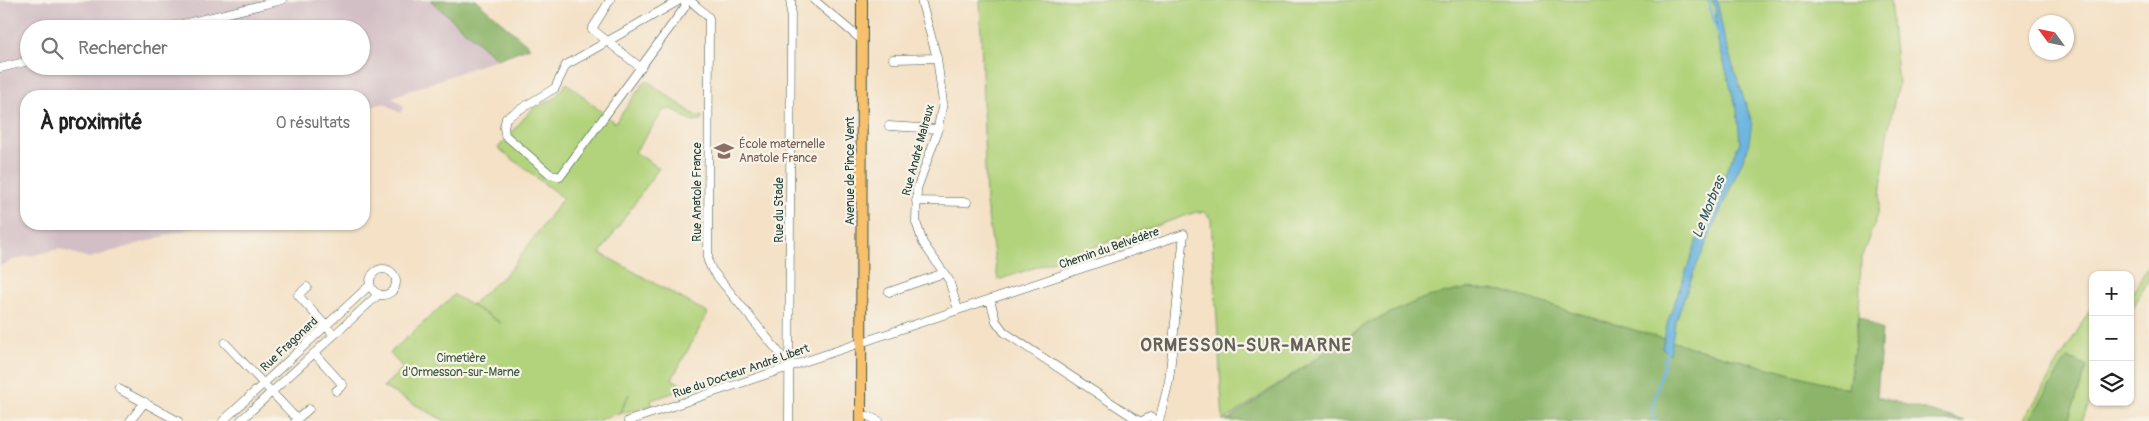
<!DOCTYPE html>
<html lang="fr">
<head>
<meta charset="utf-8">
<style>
	:root { --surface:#fff; --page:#f6f6f6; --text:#222; --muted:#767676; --line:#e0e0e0 }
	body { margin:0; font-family:Pangolin,sans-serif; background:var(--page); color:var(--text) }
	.controls { position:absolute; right:15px; bottom:15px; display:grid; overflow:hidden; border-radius:10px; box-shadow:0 1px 4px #0004 }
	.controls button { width:45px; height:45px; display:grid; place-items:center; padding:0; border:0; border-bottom:1px solid var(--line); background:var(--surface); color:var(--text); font:25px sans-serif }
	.compass { position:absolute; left:2029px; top:15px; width:45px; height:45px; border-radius:50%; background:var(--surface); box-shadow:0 1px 4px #0004; rotate:303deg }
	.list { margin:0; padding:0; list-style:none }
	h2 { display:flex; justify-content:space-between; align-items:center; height:65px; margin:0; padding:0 20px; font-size:21px }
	h2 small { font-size:16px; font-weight:400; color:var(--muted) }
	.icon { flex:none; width:28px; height:28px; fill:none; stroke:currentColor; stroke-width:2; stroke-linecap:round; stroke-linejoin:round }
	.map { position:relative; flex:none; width:2149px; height:421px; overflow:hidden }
	.search { position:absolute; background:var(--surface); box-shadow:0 1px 4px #0004; left:20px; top:20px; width:350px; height:55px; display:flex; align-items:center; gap:12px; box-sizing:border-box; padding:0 18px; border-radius:28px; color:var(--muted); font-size:19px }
	.panel { position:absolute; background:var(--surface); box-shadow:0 1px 4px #0004; left:20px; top:90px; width:350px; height:140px; border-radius:20px }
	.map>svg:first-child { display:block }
	.industrial { fill:#d2bec5; fill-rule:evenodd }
	.green { fill:#b2d37b; stroke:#688858 }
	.forest { fill:#8db56b; stroke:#567950 }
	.water { fill:#66b2df; stroke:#42788a }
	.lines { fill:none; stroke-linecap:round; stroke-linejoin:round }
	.stream { stroke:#66b2df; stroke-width:2.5 }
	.minor-casing { stroke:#3f564a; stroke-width:9 }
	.major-casing { stroke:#3f564a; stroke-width:12 }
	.minor { stroke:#fff; stroke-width:8 }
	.major { stroke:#f7c06c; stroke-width:10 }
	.labels { text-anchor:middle; stroke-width:4.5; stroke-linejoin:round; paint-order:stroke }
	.education-label { font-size:12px; fill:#785e54; stroke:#f7f3e8; text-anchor:start }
	.street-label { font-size:12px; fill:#1f3d34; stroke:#f7f3e8 }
	.park-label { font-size:12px; fill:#3c5b42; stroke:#f7f3e8 }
	.water-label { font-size:14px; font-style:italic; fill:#315a5f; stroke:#f7f3e8 }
	.district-label { font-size:18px; font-weight:bold; letter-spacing:1px; fill:#636159; stroke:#f7f3e8 }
</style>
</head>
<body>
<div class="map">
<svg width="2149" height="421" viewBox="0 0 2149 421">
	<rect width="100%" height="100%" fill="#f7f3e8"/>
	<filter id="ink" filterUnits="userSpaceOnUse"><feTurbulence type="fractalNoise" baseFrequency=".02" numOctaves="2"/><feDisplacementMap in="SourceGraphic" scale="10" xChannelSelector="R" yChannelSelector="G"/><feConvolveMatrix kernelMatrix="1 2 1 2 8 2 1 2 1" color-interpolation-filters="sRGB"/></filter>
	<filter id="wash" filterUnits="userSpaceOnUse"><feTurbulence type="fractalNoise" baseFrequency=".0096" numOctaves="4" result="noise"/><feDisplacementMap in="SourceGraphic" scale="20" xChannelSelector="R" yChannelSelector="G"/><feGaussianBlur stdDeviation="1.12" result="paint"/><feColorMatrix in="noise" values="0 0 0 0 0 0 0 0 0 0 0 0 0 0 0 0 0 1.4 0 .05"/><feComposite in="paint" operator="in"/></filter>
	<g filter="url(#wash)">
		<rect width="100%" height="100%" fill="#f4e1c6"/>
		<path class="industrial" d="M0 0H430L497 59 392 97 404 107 400 113 384 103 364 110V96H26V224H206L89 258 59 249 12 260 0 266ZM29 29H361V66H29Z"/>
		<path class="green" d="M980 0H1890L1898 84 1887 135 1878 214 1861 258 1859 316 1848 389 1701 350 1503 291 1468 289 1370 322 1223 421 1211 219 1205 212H1196L998 280 986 203Z
			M646 80 696 116H702V120L690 121 673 109 664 110 635 152 659 168 600 253 708 313 672 379 688 388 651 400 652 405 620 414 629 394 619 413 596 421H445L383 387 403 368 390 353 454 295 501 323 471 305 510 270 563 198 498 148 533 108 554 99 567 83 615 123Z
			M2149 264V278L2130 314V290L2134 291Z
			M2093 305V395L2082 421H2068L2087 367 2068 358 2029 421H2023Z"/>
		<path class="forest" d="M430 0H476L530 47 497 59Z
			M1468 288 1503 291 1701 350 1848 389 1859 316 1882 330 1877 397 1965 421H1226L1370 322 1424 298Z
			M2067 358 2087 367 2068 421H2029Z"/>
		<path class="water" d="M1712 0H1717L1725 42 1752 122 1748 148 1695 269 1675 323 1670 354 1662 348 1668 321 1695 246 1714 197 1740 142 1737 110 1718 41 1715 8Z"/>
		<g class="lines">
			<path class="stream" d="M1708 0 1718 35
				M1654 421 1652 408 1668 348"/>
		</g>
	</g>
	<g filter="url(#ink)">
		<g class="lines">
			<defs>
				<path id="minor" d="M610 0 592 29 641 68
					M680 0 566 65 555 88 506 118 504 127 505 135 550 174 560 177 685 7 686 0
					M690 0C696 7 703 10 709 18L708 261 712 270 790 366
					M814 0 858 37 862 38
					M921 0 937 58
					M162 29 282 0
					M893 59 937 58 943 103 936 136 917 189 916 222 923 243 949 280 958 310
					M0 68 29 61
					M889 126 938 129
					M916 201 967 202
					M370 282a13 13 0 1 1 26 0a13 13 0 1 1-26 0Z
					M307 287 298 295 334 335
					M889 292 944 273
					M990 300 996 321 1004 332 1139 421
					M225 343 297 419
					M314 353 343 385 336 391
					M119 389 178 421
					M861 416H868L879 421
					M130 421 145 402
					M223 421 370 285
					M240 421 379 294
					M295 421 309 409
					M628 421 1184 234 1169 381 1159 421
					M789 421 791 0
					M1142 421 1150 417 1157 421"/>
				<path id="major" d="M861 421 862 0"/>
			</defs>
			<use href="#minor" class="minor-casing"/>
			<use href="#major" class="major-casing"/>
			<use href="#minor" class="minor"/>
			<use href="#major" class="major"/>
		</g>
	</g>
	<defs>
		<symbol id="school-bare" viewBox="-9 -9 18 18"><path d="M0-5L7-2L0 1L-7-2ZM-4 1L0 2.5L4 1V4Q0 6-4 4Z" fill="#8d6e63" stroke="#f7f3e8" stroke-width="2.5" paint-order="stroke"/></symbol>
	</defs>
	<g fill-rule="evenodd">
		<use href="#school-bare" x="710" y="137" width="28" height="28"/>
	</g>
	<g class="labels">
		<g class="education-label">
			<text x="739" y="148">École maternelle<tspan x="739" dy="14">Anatole France</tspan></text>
		</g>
		<g class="street-label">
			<text transform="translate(918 150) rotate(-75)" y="4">Rue André Malraux</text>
			<text transform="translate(850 171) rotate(-90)" y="4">Avenue de Pince Vent</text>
			<text transform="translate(697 192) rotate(-90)" y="4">Rue Anatole France</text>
			<text transform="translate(779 210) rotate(-90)" y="4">Rue du Stade</text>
			<text transform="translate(1109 248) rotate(-19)" y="4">Chemin du Belvédère</text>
			<text transform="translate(289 344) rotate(-43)" y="4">Rue Fragonard</text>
			<text transform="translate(741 371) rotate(-19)" y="4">Rue du Docteur André Libert</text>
		</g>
		<g class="park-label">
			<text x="461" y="362">Cimetière<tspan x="461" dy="14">d'Ormesson-sur-Marne</tspan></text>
		</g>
		<g class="water-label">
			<text transform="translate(1708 207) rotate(-68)" y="5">Le Morbras</text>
		</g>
		<g class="district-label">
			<text x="1246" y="351">ORMESSON-SUR-MARNE</text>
		</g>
	</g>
</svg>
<div class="controls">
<button>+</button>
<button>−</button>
<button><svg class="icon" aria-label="layers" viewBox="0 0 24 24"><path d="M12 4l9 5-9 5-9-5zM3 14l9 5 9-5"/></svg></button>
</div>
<svg class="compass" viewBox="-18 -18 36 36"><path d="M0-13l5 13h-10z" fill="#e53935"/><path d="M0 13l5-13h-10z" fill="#767676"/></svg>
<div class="search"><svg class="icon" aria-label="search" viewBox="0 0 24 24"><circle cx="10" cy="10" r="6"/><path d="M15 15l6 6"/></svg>Rechercher</div>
<section class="panel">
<h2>À proximité<small>0 résultats</small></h2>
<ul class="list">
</ul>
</section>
</div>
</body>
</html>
